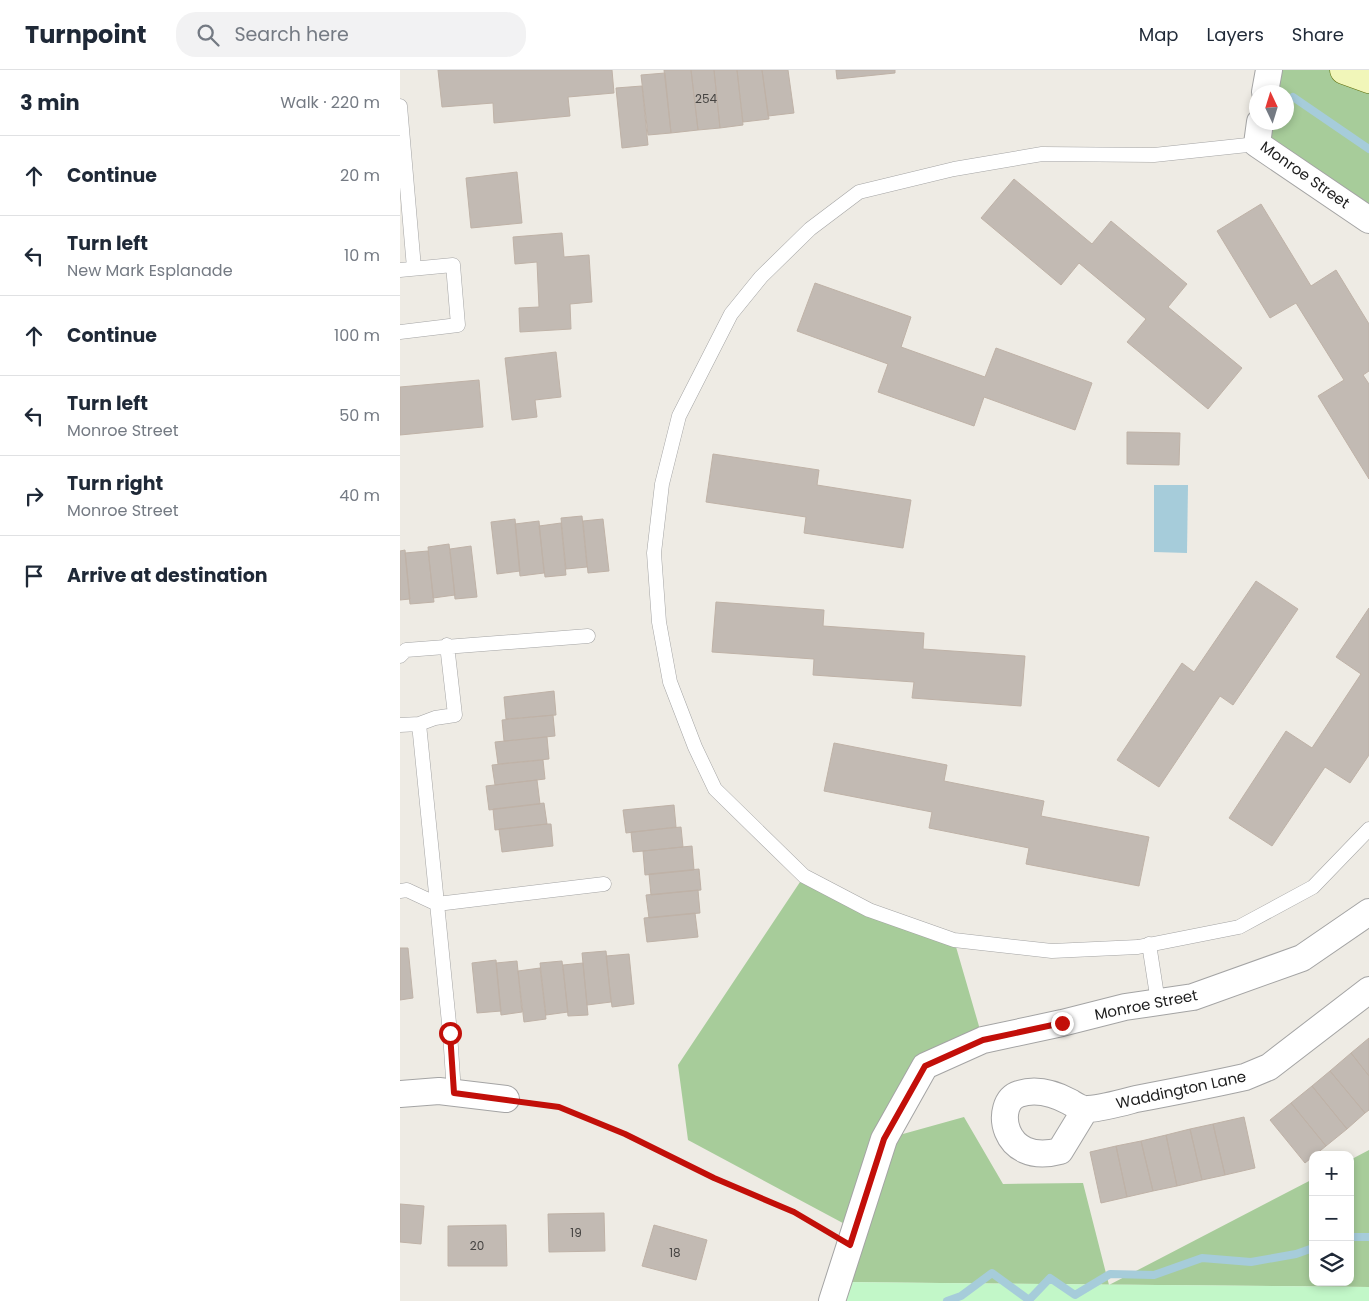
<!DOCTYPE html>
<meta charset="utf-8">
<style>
body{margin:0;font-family:Poppins,sans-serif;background:#f2f2f3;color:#1f2937}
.controls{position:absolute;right:15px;bottom:15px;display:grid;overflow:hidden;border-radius:10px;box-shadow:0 2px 8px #0003}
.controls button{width:45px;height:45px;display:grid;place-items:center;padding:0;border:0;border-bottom:1px solid #e0e1e3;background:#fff;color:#1f2937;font:25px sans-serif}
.compass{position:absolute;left:849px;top:15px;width:45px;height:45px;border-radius:50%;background:#fff;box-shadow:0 2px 8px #0003;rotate:356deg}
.stop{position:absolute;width:15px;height:15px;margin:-11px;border:4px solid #c20f09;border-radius:50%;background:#fff}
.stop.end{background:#c20f09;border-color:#fff;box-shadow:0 1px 5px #0008}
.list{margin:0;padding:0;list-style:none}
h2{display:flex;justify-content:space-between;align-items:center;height:65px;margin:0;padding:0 20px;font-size:21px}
h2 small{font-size:16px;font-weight:400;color:#747a83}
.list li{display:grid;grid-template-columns:32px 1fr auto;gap:15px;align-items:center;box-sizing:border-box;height:80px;padding:0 20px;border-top:1px solid #e0e1e3}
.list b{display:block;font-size:19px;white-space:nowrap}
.list p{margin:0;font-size:16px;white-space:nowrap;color:#747a83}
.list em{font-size:16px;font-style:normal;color:#747a83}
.icon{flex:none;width:28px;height:28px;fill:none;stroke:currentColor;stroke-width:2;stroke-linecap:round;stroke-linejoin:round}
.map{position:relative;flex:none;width:969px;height:1231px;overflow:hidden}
header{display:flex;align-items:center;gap:30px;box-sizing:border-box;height:70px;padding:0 25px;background:#fff;border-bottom:1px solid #e0e1e3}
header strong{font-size:24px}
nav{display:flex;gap:28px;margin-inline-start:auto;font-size:18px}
.search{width:350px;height:45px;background:#f2f2f3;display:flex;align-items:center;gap:12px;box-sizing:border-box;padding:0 18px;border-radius:20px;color:#747a83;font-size:19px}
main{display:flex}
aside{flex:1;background:#fff}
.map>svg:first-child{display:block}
.forest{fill:#a7cc9a}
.park{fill:#c2f7c8}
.water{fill:#a6ccda}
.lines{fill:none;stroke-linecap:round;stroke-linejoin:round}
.stream{stroke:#a6ccda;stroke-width:8}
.building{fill:#c2bab3;stroke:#bfb2a7}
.lane-casing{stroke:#a4a4a4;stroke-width:15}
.street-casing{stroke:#a4a4a4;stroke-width:28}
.secondary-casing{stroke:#616f0a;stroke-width:29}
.path{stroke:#f3816f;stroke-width:3;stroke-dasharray:2.5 2.5;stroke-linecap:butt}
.lane{stroke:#fff;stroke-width:14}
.street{stroke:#fff;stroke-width:26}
.secondary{stroke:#f1f6b9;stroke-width:28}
.route{stroke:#c20f09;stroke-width:6}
.labels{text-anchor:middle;stroke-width:4;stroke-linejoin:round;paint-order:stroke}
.number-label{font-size:12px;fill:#464442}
.street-label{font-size:15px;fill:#1d1d1d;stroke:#fff}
</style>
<header>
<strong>Turnpoint</strong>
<div class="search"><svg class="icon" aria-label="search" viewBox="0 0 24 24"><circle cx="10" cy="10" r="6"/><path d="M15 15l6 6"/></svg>Search here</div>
<nav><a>Map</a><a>Layers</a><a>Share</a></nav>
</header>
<main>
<aside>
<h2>3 min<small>Walk · 220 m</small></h2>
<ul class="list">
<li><svg class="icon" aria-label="ahead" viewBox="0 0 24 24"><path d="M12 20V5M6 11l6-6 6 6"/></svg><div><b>Continue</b></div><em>20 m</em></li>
<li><svg class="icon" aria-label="left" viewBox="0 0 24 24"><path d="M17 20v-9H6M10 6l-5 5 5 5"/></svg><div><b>Turn left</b><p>New Mark Esplanade</p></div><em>10 m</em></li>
<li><svg class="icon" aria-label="ahead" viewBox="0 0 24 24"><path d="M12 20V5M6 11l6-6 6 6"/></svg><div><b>Continue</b></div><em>100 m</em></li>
<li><svg class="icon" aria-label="left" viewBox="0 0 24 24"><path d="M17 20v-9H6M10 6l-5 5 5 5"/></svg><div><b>Turn left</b><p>Monroe Street</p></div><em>50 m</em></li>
<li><svg class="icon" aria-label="right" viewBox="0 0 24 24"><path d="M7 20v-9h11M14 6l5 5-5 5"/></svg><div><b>Turn right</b><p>Monroe Street</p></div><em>40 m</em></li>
<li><svg class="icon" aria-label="arrive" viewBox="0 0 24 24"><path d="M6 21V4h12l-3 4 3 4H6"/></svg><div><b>Arrive at destination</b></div></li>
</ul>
</aside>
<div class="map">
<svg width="969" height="1231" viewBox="0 0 969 1231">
<rect width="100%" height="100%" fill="#eeebe4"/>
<!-- forest -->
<path class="forest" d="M869,0h75l25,9v141l-112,-76 3,-21 26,-1v-30h-21z
M404,806l150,64 29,100 -58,26 -40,73 79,-22 39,67 80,-1 26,102 204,-106v103h37v-122l19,-10v137l-532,-5 17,-53 -166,-89 -10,-75z"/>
<!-- park -->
<path class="park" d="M437,1212l532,5v14h-537z"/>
<!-- water -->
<path class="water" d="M754,415h34l-1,68 -33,-1z"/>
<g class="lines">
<!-- stream -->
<path class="stream" d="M893,27l76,52
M950,1167h19
M547,1231l14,-5 31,-23 37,27 21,-22 25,17 35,-21 44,1 48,-17 49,4 45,-8 17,-6"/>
</g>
<!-- building -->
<path class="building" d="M38,0h174l2,23 -46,4 2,19 -76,7 -1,-20 -51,4z
M264,0h27l7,60 -27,3z
M291,0h23l6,58 -22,2z
M314,0h23l6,55 -23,3z
M337,0h25l7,49 -26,3z
M362,0h26l6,43 -26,3z
M436,0h59v3l-58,6z
M265,3l6,60 -23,2 -7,-60z
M242,16l6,59 -26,3 -6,-60z
M117,102l5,51 -51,5 -5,-50z
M614,109l78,65 19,-23 76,63 -19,23 74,61 -34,41 -81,-67 19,-23 -67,-56 -18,22 -80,-67z
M861,134l50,82 25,-16 33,54v47l-6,4 6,9v95l-51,-83 26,-16 -48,-77 -26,15 -53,-87z
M162,163l2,24 25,-2 3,47 -22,2 1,25 -51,3 -1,-24 20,-1 -2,-45 -22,2 -2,-27z
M415,213l96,34 -10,30 84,30 11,-29 96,35 -17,47 -91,-33 -10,29 -96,-34 10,-28 -91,-33z
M156,282l5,45 -26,3 2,17 -25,3 -7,-62z
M79,310l4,47 -83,8v-48z
M727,362l53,1 -1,32 -52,-1z
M313,384l106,16 -2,15 94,15 -8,48 -99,-15 2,-16 -100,-15z
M182,446l5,51 -21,2 -5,-51z
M115,449l5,52 -23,3 -6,-52z
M203,449l6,52 -21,2 -5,-52z
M139,451l5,52 -24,3 -5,-52z
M161,453l5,52 -21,2 -6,-51z
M49,474l6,51 -22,3 -5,-51z
M71,476l6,51 -22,2 -5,-50z
M5,480l5,49 -10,1v-49z
M28,481l6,51 -24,2 -5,-51z
M856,511l42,28 -65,96 -13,-9 -61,91 -42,-27 65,-97 12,9z
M316,532l108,8 -1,16 101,7 -1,16 102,7 -4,50 -109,-8 2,-16 -101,-7 1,-16 -102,-7z
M969,538v147l-19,28 -25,-16 -53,79 -43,-28 57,-87 26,17 49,-74 -25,-17z
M154,621l2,24 -50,4 -2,-22z
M153,645l2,21 -51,5 -2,-21z
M147,667l2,22 -51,5 -3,-22z
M434,673l113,22 -3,16 100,20 -3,15 108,21 -10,49 -113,-22 3,-16 -100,-20 3,-16 -108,-21z
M143,690l2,19 -50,6 -3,-20z
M137,710l3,24 -51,6 -3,-24z
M144,733l3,21 -52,6 -2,-21z
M274,735l2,22 -50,6 -3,-23z
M147,754h4l2,22 -51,6 -3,-23z
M281,757l2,20 -50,5 -2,-20z
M292,776l2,24 -49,5 -2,-24z
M299,799l2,21 -50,5 -2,-21z
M298,820l2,23 -51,5 -3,-23z
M295,843l3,24 -51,5 -3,-24z
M0,878h8l5,50 -13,2z
M206,881l5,51 -24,3 -5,-52z
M229,884l5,50 -22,3 -6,-51z
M96,890l5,51 -24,2 -5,-50z
M117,891l5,51 -21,3 -5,-52z
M162,891l6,51 -22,3 -6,-52z
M183,893l5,52 -20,1 -5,-51z
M140,898l6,51 -22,3 -6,-51z
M969,968v38l-18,-23z
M951,983l18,23v34l-4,3 -35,-42z
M930,1001l35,42 -18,16 -35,-43z
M912,1016l35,43 -21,17 -35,-43z
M891,1033l35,43 -21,17 -35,-43z
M844,1047l11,51 -30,7 -12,-51z
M813,1054l12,51 -23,5 -12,-51z
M790,1059l12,51 -25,6 -11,-51z
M766,1065l11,51 -24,5 -12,-50z
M741,1071l12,50 -26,6 -11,-51z
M716,1076l11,51 -26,6 -11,-51z
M0,1134l24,2 -3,38 -21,-2z
M204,1143l1,38 -56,1 -1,-38z
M106,1155l1,41h-59v-40z
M254,1155l53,15 -11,40 -54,-14z"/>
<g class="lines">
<!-- lane casing -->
<g class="lane-casing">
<path id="lane" d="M0,36l14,162
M857,74l-103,11 -112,-1 -88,15 -95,23 -49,37 -49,48 -30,37 -52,102 -17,68 -8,69 5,69 11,60 25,65 20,42 89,87 65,34 85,30 98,11 86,-4 101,-20 74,-40 56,-58
M0,200l53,-5 5,60 -58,7
M0,586l6,-6 182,-14
M19,654l16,-6 20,-3 -8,-70
M0,655l19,-1 31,309 4,60
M0,821l7,-1 30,14 167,-20
M749,874l9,58"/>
</g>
<!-- street casing -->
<g class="street-casing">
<path id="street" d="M865,22l4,-22
M860,52l-3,22 112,76
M0,1024l39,-3 67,8
M685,1040l-25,41c-59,16 -67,-49 -41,-57 18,-6 36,0 51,8 5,3 12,8 18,7 16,-1 33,-6 48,-10 37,-7 73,-14 109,-22l24,-10 100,-77
M432,1231l52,-162 41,-73 58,-26 79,-17 63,-16 68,-10 109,-39 67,-46"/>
</g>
<!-- secondary casing -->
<g class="secondary-casing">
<path id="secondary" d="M944,0l25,9"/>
</g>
<!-- path -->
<path class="path" d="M129,1032l30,5 66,27 89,44 80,34 33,20"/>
<!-- lane -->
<use href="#lane" class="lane"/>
<!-- street -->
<use href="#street" class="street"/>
<!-- secondary -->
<use href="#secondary" class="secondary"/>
</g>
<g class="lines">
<!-- route -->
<path class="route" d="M50,963l4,60 105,14 66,27 89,44 80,34 56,33 34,-106 41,-73 58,-26 79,-17"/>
</g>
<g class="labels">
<!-- number labels -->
<g class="number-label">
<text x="306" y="33">254</text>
<text x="176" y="1167">19</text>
<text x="77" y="1180">20</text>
<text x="275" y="1187">18</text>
</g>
<!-- street labels -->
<g class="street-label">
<text transform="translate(905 105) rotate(35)" y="5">Monroe Street</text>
<text transform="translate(746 935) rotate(-11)" y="5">Monroe Street</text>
<text transform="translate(781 1020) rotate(-12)" y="5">Waddington Lane</text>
</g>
</g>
</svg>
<div class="controls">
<button>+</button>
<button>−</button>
<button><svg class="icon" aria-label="layers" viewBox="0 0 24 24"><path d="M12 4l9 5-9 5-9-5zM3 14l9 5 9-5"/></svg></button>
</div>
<svg class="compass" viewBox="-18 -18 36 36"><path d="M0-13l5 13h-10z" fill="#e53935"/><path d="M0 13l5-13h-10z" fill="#747a83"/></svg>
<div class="stop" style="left:50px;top:963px"></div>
<div class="stop end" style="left:662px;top:953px"></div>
</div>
</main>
